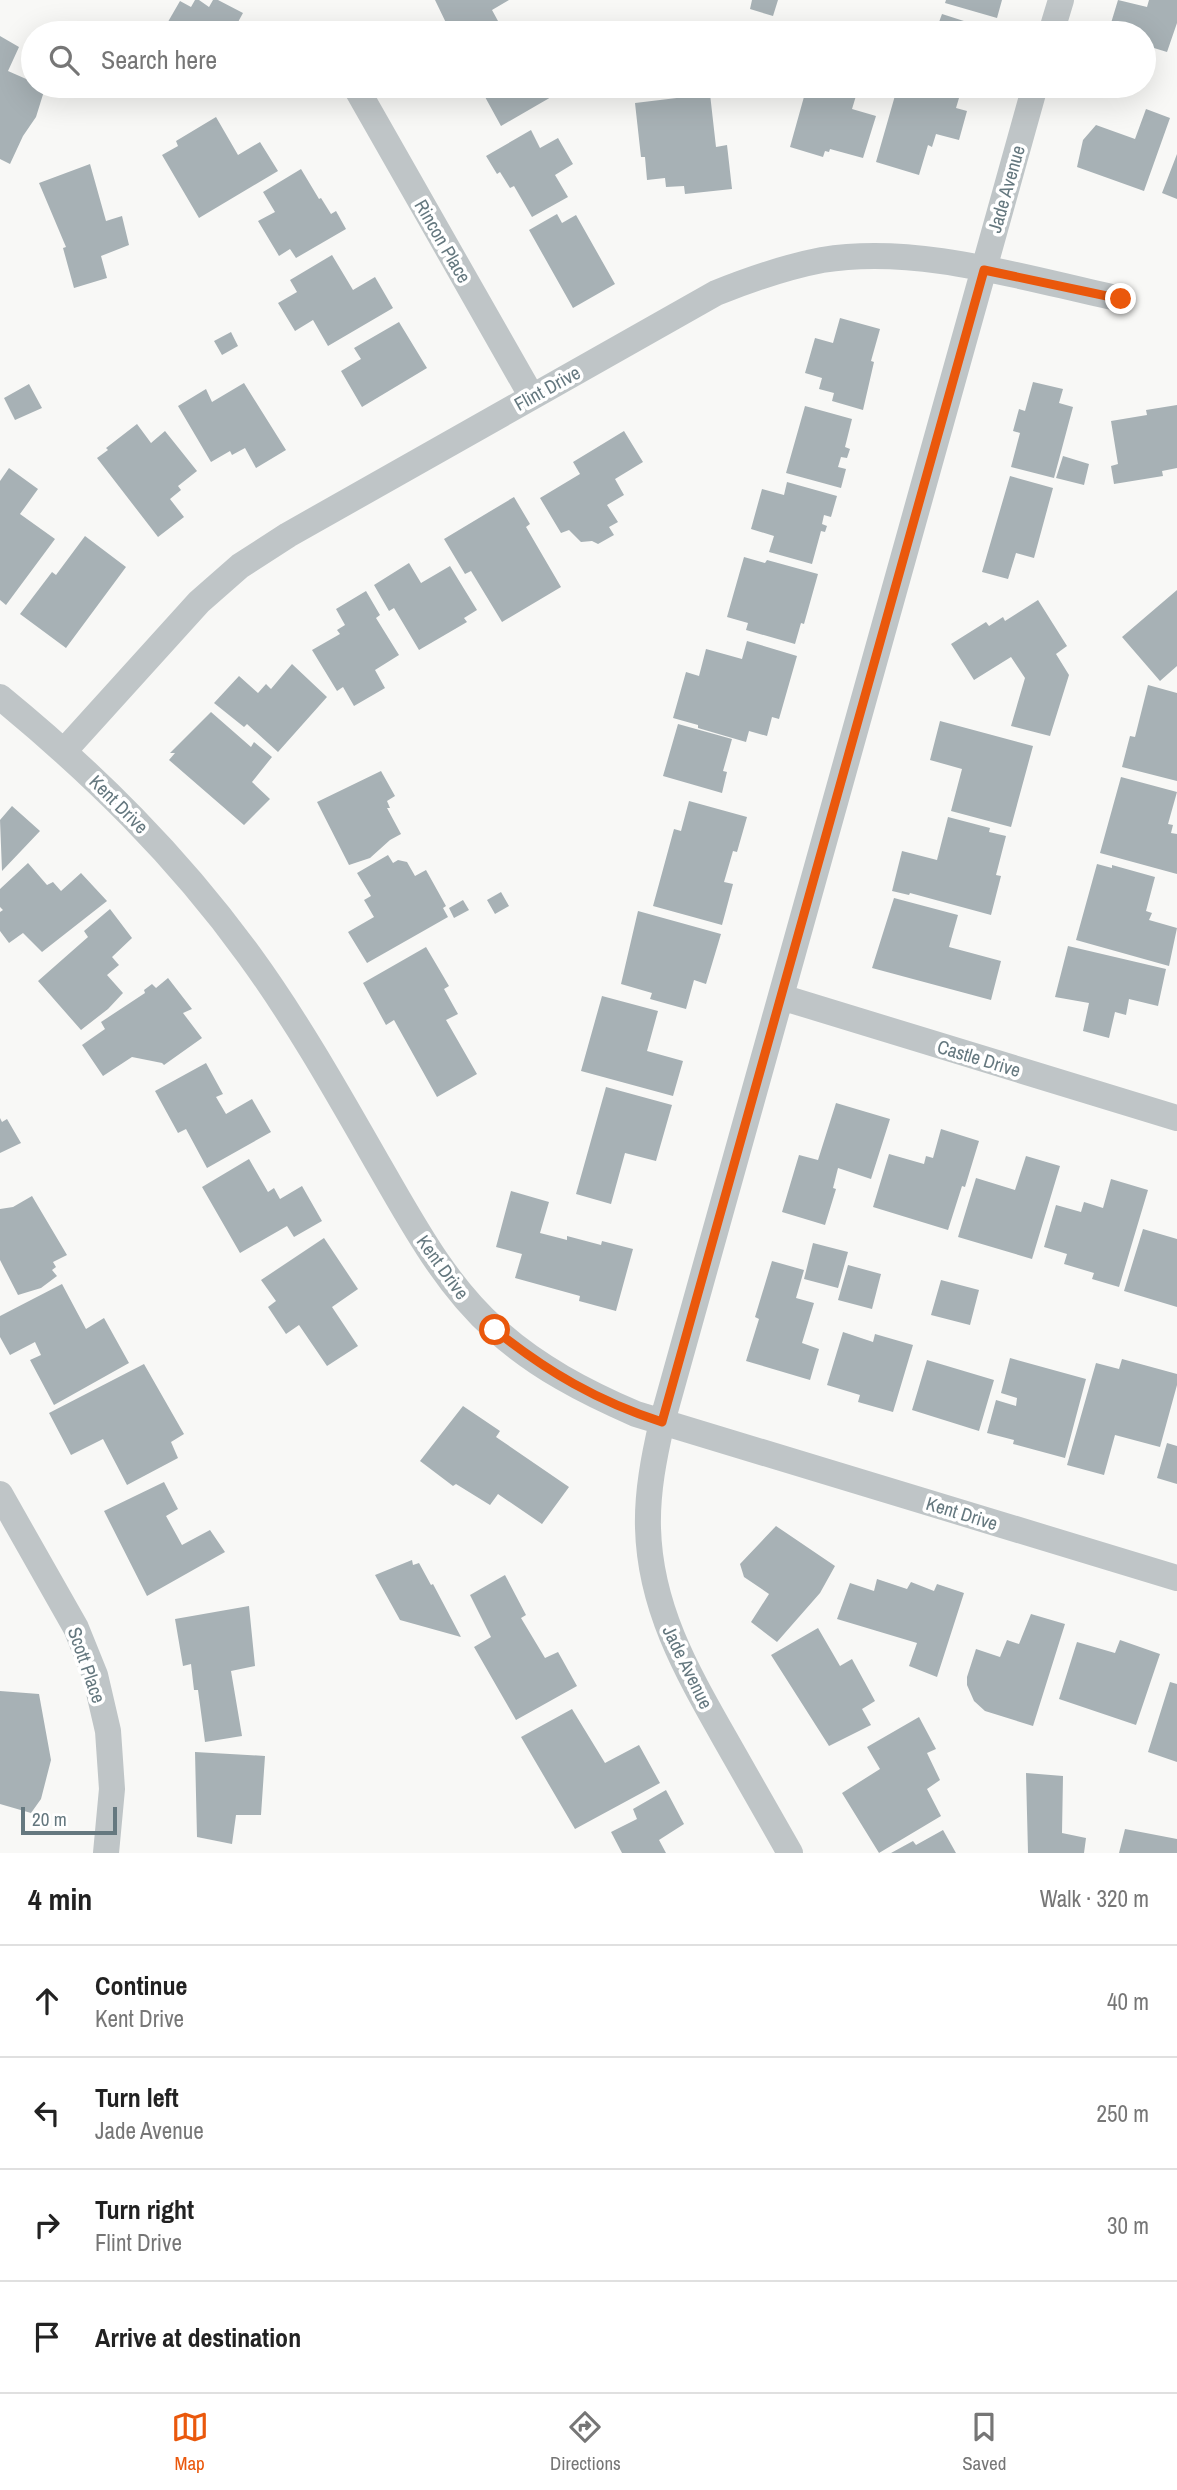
<!DOCTYPE html>
<meta charset="utf-8">
<style>
body{margin:0;font-family:"Archivo Narrow",sans-serif;background:#f2f2f2;color:#222}
.scale{position:absolute;left:21px;bottom:18px;width:96px;box-sizing:border-box;padding-left:7px;border:4px solid #65787f;border-top:0;font-size:19px;line-height:24px;white-space:nowrap;color:#65787f;-webkit-text-stroke:5px #fff;paint-order:stroke}
.stop{position:absolute;width:21px;height:21px;margin:-16px;border:5px solid #ea580c;border-radius:50%;background:#fff}
.stop.end{background:#ea580c;border-color:#fff;box-shadow:0 2px 7px #0008}
.list{margin:0;padding:0;list-style:none}
h2{display:flex;justify-content:space-between;align-items:center;height:91px;margin:0;padding:0 28px;font-size:30px}
h2 small{font-size:23px;font-weight:400;color:#767676}
.list li{display:grid;grid-template-columns:46px 1fr auto;gap:21px;align-items:center;box-sizing:border-box;height:112px;padding:0 28px;border-top:2px solid #e0e0e0}
.list b{display:block;font-size:26px;white-space:nowrap}
.list p{margin:0;font-size:23px;white-space:nowrap;color:#767676}
.list em{font-size:23px;font-style:normal;color:#767676}
.icon{flex:none;width:38px;height:38px;fill:none;stroke:currentColor;stroke-width:2;stroke-linecap:round;stroke-linejoin:round}
.map{position:relative;flex:none;width:1177px;height:1853px;overflow:hidden}
.search{position:absolute;background:#fff;box-shadow:0 7px 28px #0002;left:21px;right:21px;top:21px;height:77px;display:flex;align-items:center;gap:18px;box-sizing:border-box;padding:0 24px;border-radius:38px;color:#767676;font-size:26px}
.sheet{height:539px;background:#fff}
nav{display:flex;justify-content:space-around;align-items:center;box-sizing:border-box;height:98px;border-top:2px solid #e0e0e0;background:#fff;font-size:19px;color:#767676}
nav a{display:grid;justify-items:center;gap:4px}
nav .on{color:#ea580c}
.map>svg:first-child{display:block}
.building{fill:#a7b1b5}
.lines{fill:none;stroke-linecap:round;stroke-linejoin:round}
.minor{stroke:#bfc5c7;stroke-width:26}
.route{stroke:#ea580c;stroke-width:9}
.labels{text-anchor:middle;stroke-width:7;stroke-linejoin:round;paint-order:stroke}
.street-label{font-size:19px;fill:#65787f;stroke:#fff}
</style>
<div class="map">
<svg width="1177" height="1853" viewBox="0 0 1177 1853">
<rect width="100%" height="100%" fill="#f8f8f6"/>
<!-- building -->
<path class="building" d="M195,0h4l10,7 4,-7h5l25,13 -11,20h-57l-10,-6 15,-26 11,6z
M435,0h74l-17,10 6,11 -14,8 2,4h-38l-2,-2 3,-2z
M752,0h26l-5,16 -23,-7z
M946,0h56l-5,18 -52,-15z
M1118,0l29,7 2,-7h28v23l-10,29 -23,-7v-12h-36z
M942,14l25,8 -3,11h-29z
M530,27l3,6h-15z
M984,27l16,6h-18z
M0,36l19,11 -11,24 25,11v4l12,2 -9,29 -13,19 -13,28 -10,-5z
M479,86h84l2,3 -64,37z
M807,86h52l-7,23 24,7 -13,42 -33,-9 -1,3 -4,-1 -2,6 -33,-10z
M910,86h45l-3,10 7,2 -3,10 11,3 -8,29 -23,-6 -4,13 -4,-2 -9,30 -43,-13 20,-70 11,3z
M710,94l6,53 11,-2 5,44 -47,5 -1,-8 -18,1 -1,-9 -18,2 -2,-23h-4l-6,-54z
M1146,109l24,9 -26,73 -67,-24 6,-27 13,-15 39,14z
M216,117l22,38 22,-13 18,29 -79,47 -37,-63 16,-9 -2,-5z
M531,130l9,18 18,-10 15,26 -18,11 13,22 -36,20 -18,-31 -4,2 -10,-16 -3,2 -11,-18z
M1177,154v45l-15,-6z
M90,164l16,57 16,-5 7,29 -28,11 6,22 -33,10 -11,-40 3,-1 -27,-64z
M301,169l18,30 2,-1 10,16 5,-3 10,18 -50,29 -6,-9 -11,7 -21,-35 17,-9 -12,-20z
M557,214l5,9 14,-8 39,69 -42,24 -44,-78z
M332,255l21,35 22,-13 18,31 -65,38 -15,-26 -18,11 -17,-28 19,-11 -7,-12z
M840,318l40,11 -9,32 3,1 -11,48 -31,-9 2,-8 -15,-4 3,-11 -17,-5 10,-35 18,5z
M399,322l28,46 -65,39 -21,-36 20,-12 -7,-11z
M231,332l7,14 -16,9 -8,-14z
M1033,382l30,7 -4,14 14,4 -19,71 -43,-11 9,-34 -7,-2 6,-22 6,2z
M244,383l42,67 -30,18 -11,-20 -13,7 -2,-4 -19,11 -33,-56 28,-17 6,13z
M29,384l13,24 -27,12 -11,-22z
M1177,405v63l-15,3 1,5 -49,8 -3,-18 7,-2 -7,-43 36,-6 -1,-5z
M805,406l47,13 -7,28 5,2 -3,9 -6,-1 -3,10 8,2 -5,19 -55,-15z
M137,424l14,19 14,-12 32,40 -19,15 3,4 -11,9 14,18 -26,20 -61,-79 11,-8 -2,-2z
M624,431l19,31 -28,17 9,16 -17,10 11,17 -9,5 5,8 -16,9 -6,-3 -11,1 -12,-12 -8,3 -21,-35 40,-24 -7,-12z
M1063,456l26,8 -5,21 -28,-7z
M9,468l29,21 -18,25 35,25 -49,66 -6,-5v-119z
M1010,476l43,12 -19,70 -18,-5 -8,26 -26,-7z
M787,482l50,14 -6,21 -7,-2 -2,9 5,2 -2,6 -4,-1 -9,33 -43,-12 5,-16 -23,-7 11,-40 22,6z
M514,497l16,27 -4,3 35,60 -59,35 -31,-51 -6,3 -21,-35z
M85,536l41,31 -60,81 -46,-34 32,-42 4,3z
M744,557l21,6 2,-3 51,14 -14,50 -3,-1 -6,21 -49,-14 2,-7 -21,-6z
M409,563l12,20 29,-17 27,44 -13,8 3,4 -48,28 -25,-42 -5,3 -15,-26z
M1177,590v76l-17,15 -38,-44z
M366,591l14,24 -4,3 23,37 -24,15 10,18 -31,18 -11,-19 -6,4 -25,-41 28,-16 -3,-4 8,-5 -9,-16z
M1038,600l29,46 -11,8 13,21 -19,61 -39,-10 14,-48 -14,-21 -37,23 -23,-36 35,-22 3,4 14,-9 2,4z
M747,641l50,15 -18,63 -7,-2 -5,19 -18,-5 -3,11 -48,-14v-3l-25,-7 13,-46 13,4 7,-27 36,10z
M292,664l35,33 -49,55 -31,-28 -3,3 -30,-24 25,-27 19,17 8,-9 5,5z
M1148,685l29,8v88l-55,-14 8,-31 5,1z
M211,712l40,35 3,-5 18,15 -20,25 18,17 -26,26 -75,-65 6,-7h-5z
M940,721l93,25 -22,81 -60,-16 11,-42 -32,-9z
M678,724l54,15 -9,32 4,1 -5,21 -59,-17z
M381,771l14,25 -8,5 3,7h-3l14,26 -11,6 -20,18 -21,7 -32,-63z
M1121,777l56,15 -9,32 5,1 -2,8 6,1v40l-77,-21z
M689,801l58,16 -10,35 -4,-1 -9,31 9,2 -11,41 -69,-19 21,-77 7,2z
M12,806l28,25 -38,40 -2,-51z
M948,817l42,11 -1,4 17,4 -10,39 5,1 -10,39 -81,-22 -1,2 -17,-4 10,-40 35,9z
M388,855l5,8 5,-3 9,2 8,14 11,-6 20,36 -3,2 5,9 -81,46 -19,-31 26,-15 -10,-17 7,-4 -14,-23z
M28,863l19,22 6,-3 8,9 20,-18 26,28 -65,51 -19,-19 -14,10 -9,-12v-19l3,-2 -3,-3v-18z
M1097,864l15,4v-3l43,12 -9,34 6,2 -3,7 28,8 -8,38 -93,-26z
M501,892l8,14 -14,8 -8,-14z
M894,898l64,17 -9,32 52,14 -10,39 -119,-32z
M463,900l6,10 -15,8 -5,-10z
M110,909l22,29 -20,19 7,8 -12,10 16,18 -15,16 -27,21 -43,-49 50,-44 -4,-6z
M638,911l83,23 -15,50 -12,-4 -8,29 -36,-10 2,-6 -31,-9z
M1068,946l98,23 -8,37 -29,-7 -3,16 -11,-3 -6,26 -26,-7 6,-28 -34,-6z
M426,947l23,39 -5,3 14,25 -12,6 31,54 -40,23 -43,-77 -8,5 -23,-42z
M168,978l24,31 -9,4 19,25 -38,27 -2,-2 -30,-6 -29,19 -21,-31 23,-16 -4,-7 44,-29 -1,-3 8,-6 4,4z
M602,996l56,15 -11,40 36,10 -10,35 -92,-25z
M206,1063l17,31 -7,3 10,17 26,-15 19,33 -64,36 -21,-39 -8,4 -23,-42z
M606,1087l66,18 -16,56 -31,-8 -14,51 -35,-10z
M836,1103l54,16 -19,60 -33,-11 -5,20 3,1 -11,36 -43,-13 17,-57 19,5z
M0,1118l2,4 5,-3 14,24 -21,10z
M941,1129l38,12 -14,46 -3,-1 -14,44 -75,-23 16,-53 35,10 2,-8 7,2z
M1026,1156l34,10 -28,93 -74,-22 18,-59 39,12z
M249,1159l19,33 6,-4 6,11 22,-13 20,35 -28,16 -7,-11 -47,27 -38,-66z
M1111,1179l37,11 -29,97 -27,-8 2,-6 -30,-9 3,-10 -23,-7 12,-42 25,7 3,-10 19,6z
M511,1191l38,11 -9,31 27,7v-4l34,9 1,-4 31,8 -17,62 -37,-10 1,-5 -65,-18 7,-24 -26,-7z
M32,1196l35,59 -14,7 3,5 -4,3 5,6 -16,12 -23,7 -18,-35v-51l13,-2z
M1143,1229l34,10v68l-53,-16z
M324,1238l34,51 -26,18 26,39 -31,20 -28,-41 -13,9 -18,-27 8,-6 -15,-21z
M813,1243l35,9 -10,36 -34,-9z
M772,1261l32,9 -8,28 18,5 -12,40 17,6 -9,31 -64,-19 13,-42 -4,-2z
M848,1265l33,9 -9,35 -34,-9z
M941,1280l38,10 -9,35 -39,-10z
M62,1284l24,45 18,-11 25,45 -75,42 -24,-45 11,-5 -6,-13 -25,13 -10,-18v-21z
M843,1332l30,10 2,-8 38,11 -20,67 -35,-10 2,-7 -33,-10z
M1010,1358l76,21 -21,79 -52,-14 1,-4 -27,-7 9,-33 20,6 1,-8 -16,-5z
M1122,1359l55,15v11l-17,62 -45,-12 -11,40 -37,-10 29,-102 23,6z
M927,1360l67,20 -15,51 -67,-21z
M144,1364l40,70 -13,8 7,16 -51,27 -24,-46 -32,16 -22,-42z
M463,1406l37,25 -4,6 73,50 -27,37 -44,-30 -8,11 -34,-21 -3,2 -33,-25z
M1167,1443l10,3v38l-20,-6z
M164,1482l14,27 -12,7 16,29 28,-15 15,22 -78,44 -43,-85z
M776,1526l59,40 -15,27 -43,49 -26,-20 18,-28 -25,-17 -4,-13z
M412,1560l1,5 6,-2 12,22 2,-1 28,53 -61,-17 -25,-45z
M505,1575l21,40 -5,3 24,40 13,-6 19,34 -61,34 -42,-73 17,-10 -21,-42z
M877,1579l30,10 4,-7 23,9 3,-7 27,9 -27,84 -28,-11 8,-23 -80,-24 13,-36 24,8z
M249,1606l6,60 -24,5 11,65 -37,6 -7,-52h-4l-3,-26 -8,2 -8,-47z
M1031,1614l34,10 -32,102 -48,-15 -11,-10 -7,-16v-8l9,-28 24,8 7,-17 12,4z
M818,1628l22,38 12,-7 23,42 -13,8 9,16 -42,21 -58,-91z
M1120,1640l40,14 -24,71 -77,-26 18,-57 38,11z
M1170,1682l7,2v78l-29,-10z
M0,1691l39,3 12,66 -10,39 -10,14 -31,-9z
M572,1709l33,54 34,-18 21,38 -85,46 -54,-92z
M919,1717l17,32 -9,4 13,27 -13,9 14,27 -62,37 -37,-60 38,-24 -13,-22z
M195,1752l70,4 -4,59h-25l-4,29 -35,-7z
M1026,1773l37,3 -1,57 24,5 -2,15h-56z
M666,1790l18,34 -25,16 7,13h-44l-11,-21 26,-13 -4,-10z
M1125,1829l52,10v14h-58z
M943,1830l13,23h-65l22,-12 3,4z"/>
<g class="lines">
<!-- minor -->
<path class="minor" d="M1051,33l10,-33
M355,86l177,311
M0,697c94,77 177,159 249,258 48,66 88,137 128,207 35,60 67,122 119,168 41,37 89,62 140,84l541,164
M65,750l134,-148 41,-36 48,-31 428,-242c35,-14 69,-26 106,-33 97,-16 204,19 299,39
M781,997l396,121
M0,1494l76,134 19,47 13,56 4,58 -6,64
M790,1853c-22,-39 -44,-78 -66,-116 -38,-67 -74,-130 -76,-209 -1,-36 6,-71 14,-106l373,-1336"/>
</g>
<g class="lines">
<!-- route -->
<path class="route" d="M495,1330c53,42 102,71 167,92l322,-1152 137,29"/>
</g>
<g class="labels">
<!-- street labels -->
<g class="street-label">
<text transform="translate(1006 189) rotate(-74)" y="7">Jade Avenue</text>
<text transform="translate(443 241) rotate(60)" y="7">Rincon Place</text>
<text transform="translate(547 388) rotate(-29)" y="7">Flint Drive</text>
<text transform="translate(119 804) rotate(45)" y="7">Kent Drive</text>
<text transform="translate(979 1058) rotate(17)" y="7">Castle Drive</text>
<text transform="translate(443 1267) rotate(54)" y="7">Kent Drive</text>
<text transform="translate(962 1513) rotate(17)" y="7">Kent Drive</text>
<text transform="translate(87 1665) rotate(71)" y="7">Scott Place</text>
<text transform="translate(688 1667) rotate(64)" y="7">Jade Avenue</text>
</g>
</g>
</svg>
<div class="scale">20 m</div>
<div class="stop" style="left:495px;top:1330px"></div>
<div class="stop end" style="left:1121px;top:299px"></div>
<div class="search"><svg class="icon" aria-label="search" viewBox="0 0 24 24"><circle cx="10" cy="10" r="6"/><path d="M15 15l6 6"/></svg>Search here</div>
</div>
<section class="sheet">
<h2>4 min<small>Walk · 320 m</small></h2>
<ul class="list">
<li><svg class="icon" aria-label="ahead" viewBox="0 0 24 24"><path d="M12 20V5M6 11l6-6 6 6"/></svg><div><b>Continue</b><p>Kent Drive</p></div><em>40 m</em></li>
<li><svg class="icon" aria-label="left" viewBox="0 0 24 24"><path d="M17 20v-9H6M10 6l-5 5 5 5"/></svg><div><b>Turn left</b><p>Jade Avenue</p></div><em>250 m</em></li>
<li><svg class="icon" aria-label="right" viewBox="0 0 24 24"><path d="M7 20v-9h11M14 6l5 5-5 5"/></svg><div><b>Turn right</b><p>Flint Drive</p></div><em>30 m</em></li>
<li><svg class="icon" aria-label="arrive" viewBox="0 0 24 24"><path d="M6 21V4h12l-3 4 3 4H6"/></svg><div><b>Arrive at destination</b></div></li>
</ul>
</section>
<nav>
<a class="on"><svg class="icon" aria-label="map" viewBox="0 0 24 24"><path d="M3 6l6-2 6 2 6-2v14l-6 2-6-2-6 2zM9 4v14M15 6v14"/></svg>Map</a>
<a><svg class="icon" aria-label="directions" viewBox="0 0 24 24"><path d="M12 3l9 9-9 9-9-9zM9 14v-3h6M13 9l2 2-2 2"/></svg>Directions</a>
<a><svg class="icon" aria-label="saved" viewBox="0 0 24 24"><path d="M7 4h10v16l-5-4-5 4z"/></svg>Saved</a>
</nav>
